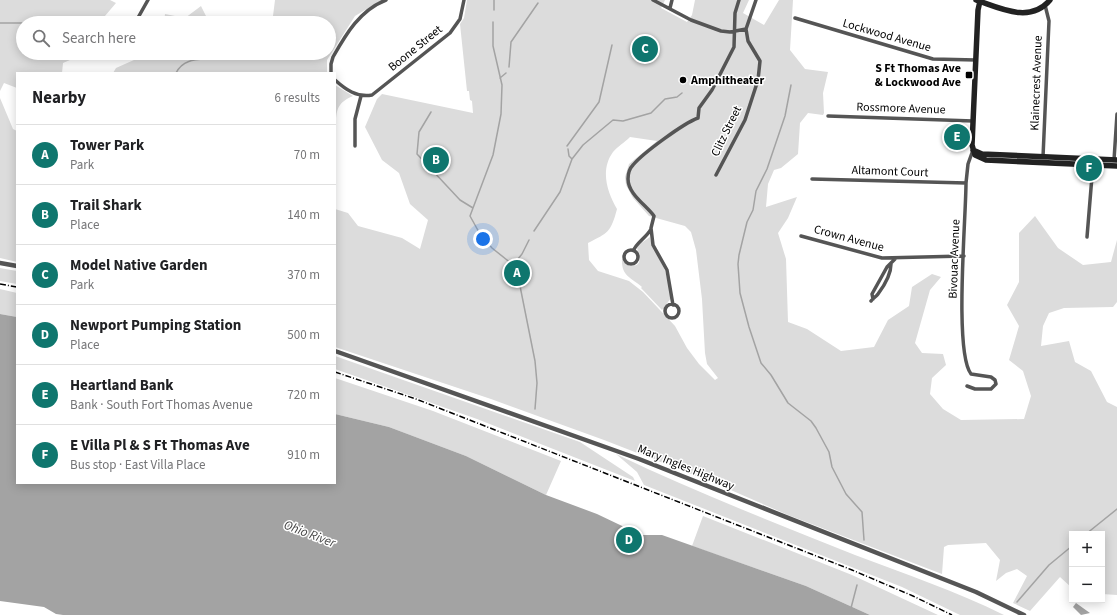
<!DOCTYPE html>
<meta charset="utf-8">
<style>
body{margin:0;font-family:"Source Sans 3",sans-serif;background:#f2f2f2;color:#202124}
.controls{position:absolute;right:12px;bottom:12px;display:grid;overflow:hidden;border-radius:0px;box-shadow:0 2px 10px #0003}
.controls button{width:36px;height:36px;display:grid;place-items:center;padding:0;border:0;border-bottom:1px solid #e0e0e0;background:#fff;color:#202124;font:20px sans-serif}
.you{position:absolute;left:483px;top:239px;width:14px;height:14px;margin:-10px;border:3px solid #fff;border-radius:50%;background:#1a73e8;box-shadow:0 0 0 6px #1a73e833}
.badge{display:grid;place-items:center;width:26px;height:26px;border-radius:50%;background:#0f766e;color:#fff;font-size:13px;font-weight:700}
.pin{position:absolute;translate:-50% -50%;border:2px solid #fff;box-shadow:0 1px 4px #0006}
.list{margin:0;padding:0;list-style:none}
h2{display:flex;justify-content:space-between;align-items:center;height:52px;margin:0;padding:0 16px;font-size:17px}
h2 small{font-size:13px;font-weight:400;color:#757577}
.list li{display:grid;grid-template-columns:26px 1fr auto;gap:12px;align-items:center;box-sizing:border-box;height:60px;padding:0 16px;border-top:1px solid #e0e0e0}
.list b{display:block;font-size:15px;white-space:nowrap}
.list p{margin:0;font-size:13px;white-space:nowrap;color:#757577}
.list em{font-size:13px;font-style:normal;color:#757577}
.icon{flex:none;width:22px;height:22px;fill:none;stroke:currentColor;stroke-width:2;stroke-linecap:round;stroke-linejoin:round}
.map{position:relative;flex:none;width:1117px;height:615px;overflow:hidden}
.search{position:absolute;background:#fff;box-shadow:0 2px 10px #0003;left:16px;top:16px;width:320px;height:44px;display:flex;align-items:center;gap:10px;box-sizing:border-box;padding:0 14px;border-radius:22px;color:#757577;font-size:15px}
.panel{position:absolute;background:#fff;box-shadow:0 2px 10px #0003;left:16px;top:72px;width:320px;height:412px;border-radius:0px}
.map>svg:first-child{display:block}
.green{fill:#dcdcdc;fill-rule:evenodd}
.water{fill:#a3a3a3}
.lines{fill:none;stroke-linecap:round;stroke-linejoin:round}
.stream{stroke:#a3a3a3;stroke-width:1.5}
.minor{stroke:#555;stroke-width:3.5}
.tertiary{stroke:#555;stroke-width:4.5}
.secondary{stroke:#222;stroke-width:5.5}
.rail{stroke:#000;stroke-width:1.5;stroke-dasharray:6 2 1 2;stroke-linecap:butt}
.poi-dot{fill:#000;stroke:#fff;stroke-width:1.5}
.labels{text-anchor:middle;stroke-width:3;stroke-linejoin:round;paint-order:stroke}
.street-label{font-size:12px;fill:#000;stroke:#fff}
.poi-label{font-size:12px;font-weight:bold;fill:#000;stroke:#fff;text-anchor:end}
.water-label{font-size:13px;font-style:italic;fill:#444;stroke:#fff}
</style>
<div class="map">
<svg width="1117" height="615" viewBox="0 0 1117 615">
<rect width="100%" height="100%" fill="#fff"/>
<!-- green -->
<path class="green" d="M0,0h110l6,3 -17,20h-76v30h63l-23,10 -1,10h-45v15l-13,-5 -4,8z
M275,0h107l-27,16 -28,44v13h-214l3,-5 18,-8 7,-7h5l6,6 3,-6h174v-30h-66l10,-7z
M467,0h198l-4,8 26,14 5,-7 3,-15h54l-6,13 21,12 15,-25h14l-3,50 15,19 23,3 -5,21 1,20 -1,2 -15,-2 -8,10 -2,31 -17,14 -7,2 -6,14 -2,23 31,-10 -9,21 -10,15 8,26 2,63 19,7 34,22 33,-4 14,-27 21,-14 3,-19 20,-13 9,3 -11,13 -15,53 7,10 21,1 3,11 -14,13 -2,16 13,15 18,11 63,-1 7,-23 -8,-25 -14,-11 10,-34 -12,-21 12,-23v-49l16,-17 23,32 25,17 28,-3 6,-22v62l-4,5 -49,1 -15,5 -6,13 -2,20 28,-5 6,21 16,9 16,31 10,5v188l-15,-1v-60h-30v54l-12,-11 -30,34 -17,-8 14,-27 -10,-7 -11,4 -10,8 4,-21 -14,-17 -38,2 -4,2 -2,27 -154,-59 -71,-31 -113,-44 -113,-41 -156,-52v-138l13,4 10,13 44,12 18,11 8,-29 -18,-16 -11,-31 -17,-13 -17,-33 12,-28 5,-5 91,19 -1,-12 -2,-1 -1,-9h-2l-7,-67 4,-6zM630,137l27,4 -28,23 -4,13 1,8 7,13 16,18 36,10 6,6 5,18 6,49 3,54 2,11 11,14 -3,2 -16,-16 -12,-16 -12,-22 -32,-34 -14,-11 -31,-10 -9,-11 -1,-17c20,-10 23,-11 29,-34 -10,-17 -17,-39 -4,-57 4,-5 12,-10 17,-15z
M201,6l6,12 9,5h-52l1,-9 20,4z
M335,85l18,11c-19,8 -16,17 -18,36z
M0,98l13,31 4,2v131l-17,-4z
M650,237c1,10 7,15 11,25 6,10 8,25 10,36l-9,12 -21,-22 1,-1c-11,-10 -21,-10 -20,-29l7,8c17,1 8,-12 8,-20z
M0,268l17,3v13l-17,-3z
M0,289l17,4v24l-17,-3z
M335,356l245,86 53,35 2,4 -158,-62 -142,-50z
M335,378l98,33 128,50 -15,34 -80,-39 -77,-29 -54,-13z
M616,454c77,37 159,69 239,101 50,19 101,36 149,60h-44l-58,-28 -258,-102 -7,-13z
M703,516l149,59 86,40h-68l-64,-29 -114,-40z"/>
<!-- water -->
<path class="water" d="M0,314l17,3v166h318v-69l54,13 77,29 80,39 51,19 44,21h21l144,51 64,29h-807l-7,-1 -12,-7 -44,-6z
M1076,603l14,10 -9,2 -8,-8z"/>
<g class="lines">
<!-- stream -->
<path class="stream" d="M494,10v-10
M493,22v24l9,39 -1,29 -8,41 -23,61 10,18 12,14 20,16 7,17 16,80 2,22 -2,26
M0,23h23
M64,23l17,-4
M509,67l2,-25 27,-39
M176,73c8,-16 24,-13 39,-15 7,-1 15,-3 22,-5
M500,78l6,-5
M791,85l-6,31 -18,53 -11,22 -3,19 -6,12 -8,33 -1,9 2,29 9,34 12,36 10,12 17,28 23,18 5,7 13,24 3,15 14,27 16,18 2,28
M431,112l-12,20 -2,22 43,46 13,8
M567,146l32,-44 13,-57
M568,149l1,7 3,3
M534,231l26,-39 12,-33 11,-14 30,-25 10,1 28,-8 14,-14 12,-2 5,-4
M513,265l9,-11 7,-14
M1086,534l31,-25
M1017,602l32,-37 23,-19
M851,608l6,-23"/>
<!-- minor -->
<path class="minor" d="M653,0l38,20 30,11 9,1 16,-3 10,-29
M670,8l2,-8
M795,18l138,41 43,1
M135,23l13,-23
M331,73v-9l2,-7c13,-23 27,-47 53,-57
M335,80c10,9 22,18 37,15l78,-62 10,-14 4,-19
M828,116l145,5
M355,146v-27l6,-23
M1043,157l6,-136 -4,-16
M1114,160l3,-46
M716,175l29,-55 13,-40 2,-19 -12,-20 -2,-12
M812,179l154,4
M801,236l81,22 82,-2
M1087,237l6,-73
M634,250c1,-6 13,-13 17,-21
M624 257a7 7 0 1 1 14 0a7 7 0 1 1-14 0Z
M873,299l-1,-5 15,-27 8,-8
M871,301c2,-3 5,-4 7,-7 6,-8 13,-20 13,-30
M665 311a7 7 0 1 1 14 0a7 7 0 1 1-14 0Z
M673,305l-6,-35 -14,-25 -2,-17 3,-12c-8,-11 -26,-22 -26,-37 0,-5 2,-11 5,-14 10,-12 51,-42 65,-47l1,-10 13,-18 22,-43 1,-34 4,-13
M967,386l8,3h16l5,-5 -1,-4 -4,-3 -20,-3c-17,-22 -5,-156 -5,-191l2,-19 5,-14"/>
<!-- tertiary -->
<path class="tertiary" d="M0,263l17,3
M335,351l304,108 337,133 48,23"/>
<!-- secondary -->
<path class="secondary" d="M976,0c24,8 54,24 74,0
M980,1l-2,9 -6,135 3,10 11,5 131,6
M973,150l9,4 135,6"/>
<!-- rail -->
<path class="rail" d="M0,284l17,3
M335,372l81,27 436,171 61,26 39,19"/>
</g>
<!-- markers -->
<g class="poi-dot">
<rect x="965" y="71" width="8" height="8" rx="2"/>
<circle cx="683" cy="80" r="4"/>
</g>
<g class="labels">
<!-- street labels -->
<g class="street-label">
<text transform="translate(887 35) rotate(16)" y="4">Lockwood Avenue</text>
<text transform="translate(415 48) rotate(-39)" y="4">Boone Street</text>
<text transform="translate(1036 83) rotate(-88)" y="4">Klainecrest Avenue</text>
<text transform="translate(901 108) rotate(2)" y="4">Rossmore Avenue</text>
<text transform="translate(726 131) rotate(-64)" y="4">Clitz Street</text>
<text transform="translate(890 171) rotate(2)" y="4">Altamont Court</text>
<text transform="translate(849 238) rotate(15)" y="4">Crown Avenue</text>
<text transform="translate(954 259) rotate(-88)" y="4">Bivouac Avenue</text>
<text transform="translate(686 467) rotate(22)" y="4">Mary Ingles Highway</text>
</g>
<!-- poi labels -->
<g class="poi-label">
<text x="961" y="72">S Ft Thomas Ave<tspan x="961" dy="14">&amp; Lockwood Ave</tspan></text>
<text x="691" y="84" text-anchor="start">Amphitheater</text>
</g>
<!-- water labels -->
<g class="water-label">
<text transform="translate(310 533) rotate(21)" y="5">Ohio River</text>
</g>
</g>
</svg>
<div class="controls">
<button>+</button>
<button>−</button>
</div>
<div class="you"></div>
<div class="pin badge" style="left:517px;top:273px">A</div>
<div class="pin badge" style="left:436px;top:160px">B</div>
<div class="pin badge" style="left:645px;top:49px">C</div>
<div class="pin badge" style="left:629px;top:540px">D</div>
<div class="pin badge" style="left:957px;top:137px">E</div>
<div class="pin badge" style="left:1089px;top:168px">F</div>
<div class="search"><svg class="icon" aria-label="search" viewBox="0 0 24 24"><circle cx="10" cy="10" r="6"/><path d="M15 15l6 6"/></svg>Search here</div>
<section class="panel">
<h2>Nearby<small>6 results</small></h2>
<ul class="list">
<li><span class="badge">A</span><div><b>Tower Park</b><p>Park</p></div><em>70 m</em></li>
<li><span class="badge">B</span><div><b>Trail Shark</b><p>Place</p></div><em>140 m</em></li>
<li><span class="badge">C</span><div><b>Model Native Garden</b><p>Park</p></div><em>370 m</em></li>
<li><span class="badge">D</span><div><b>Newport Pumping Station</b><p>Place</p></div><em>500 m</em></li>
<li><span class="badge">E</span><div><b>Heartland Bank</b><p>Bank · South Fort Thomas Avenue</p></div><em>720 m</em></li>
<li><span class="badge">F</span><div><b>E Villa Pl &amp; S Ft Thomas Ave</b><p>Bus stop · East Villa Place</p></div><em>910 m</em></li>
</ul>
</section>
</div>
